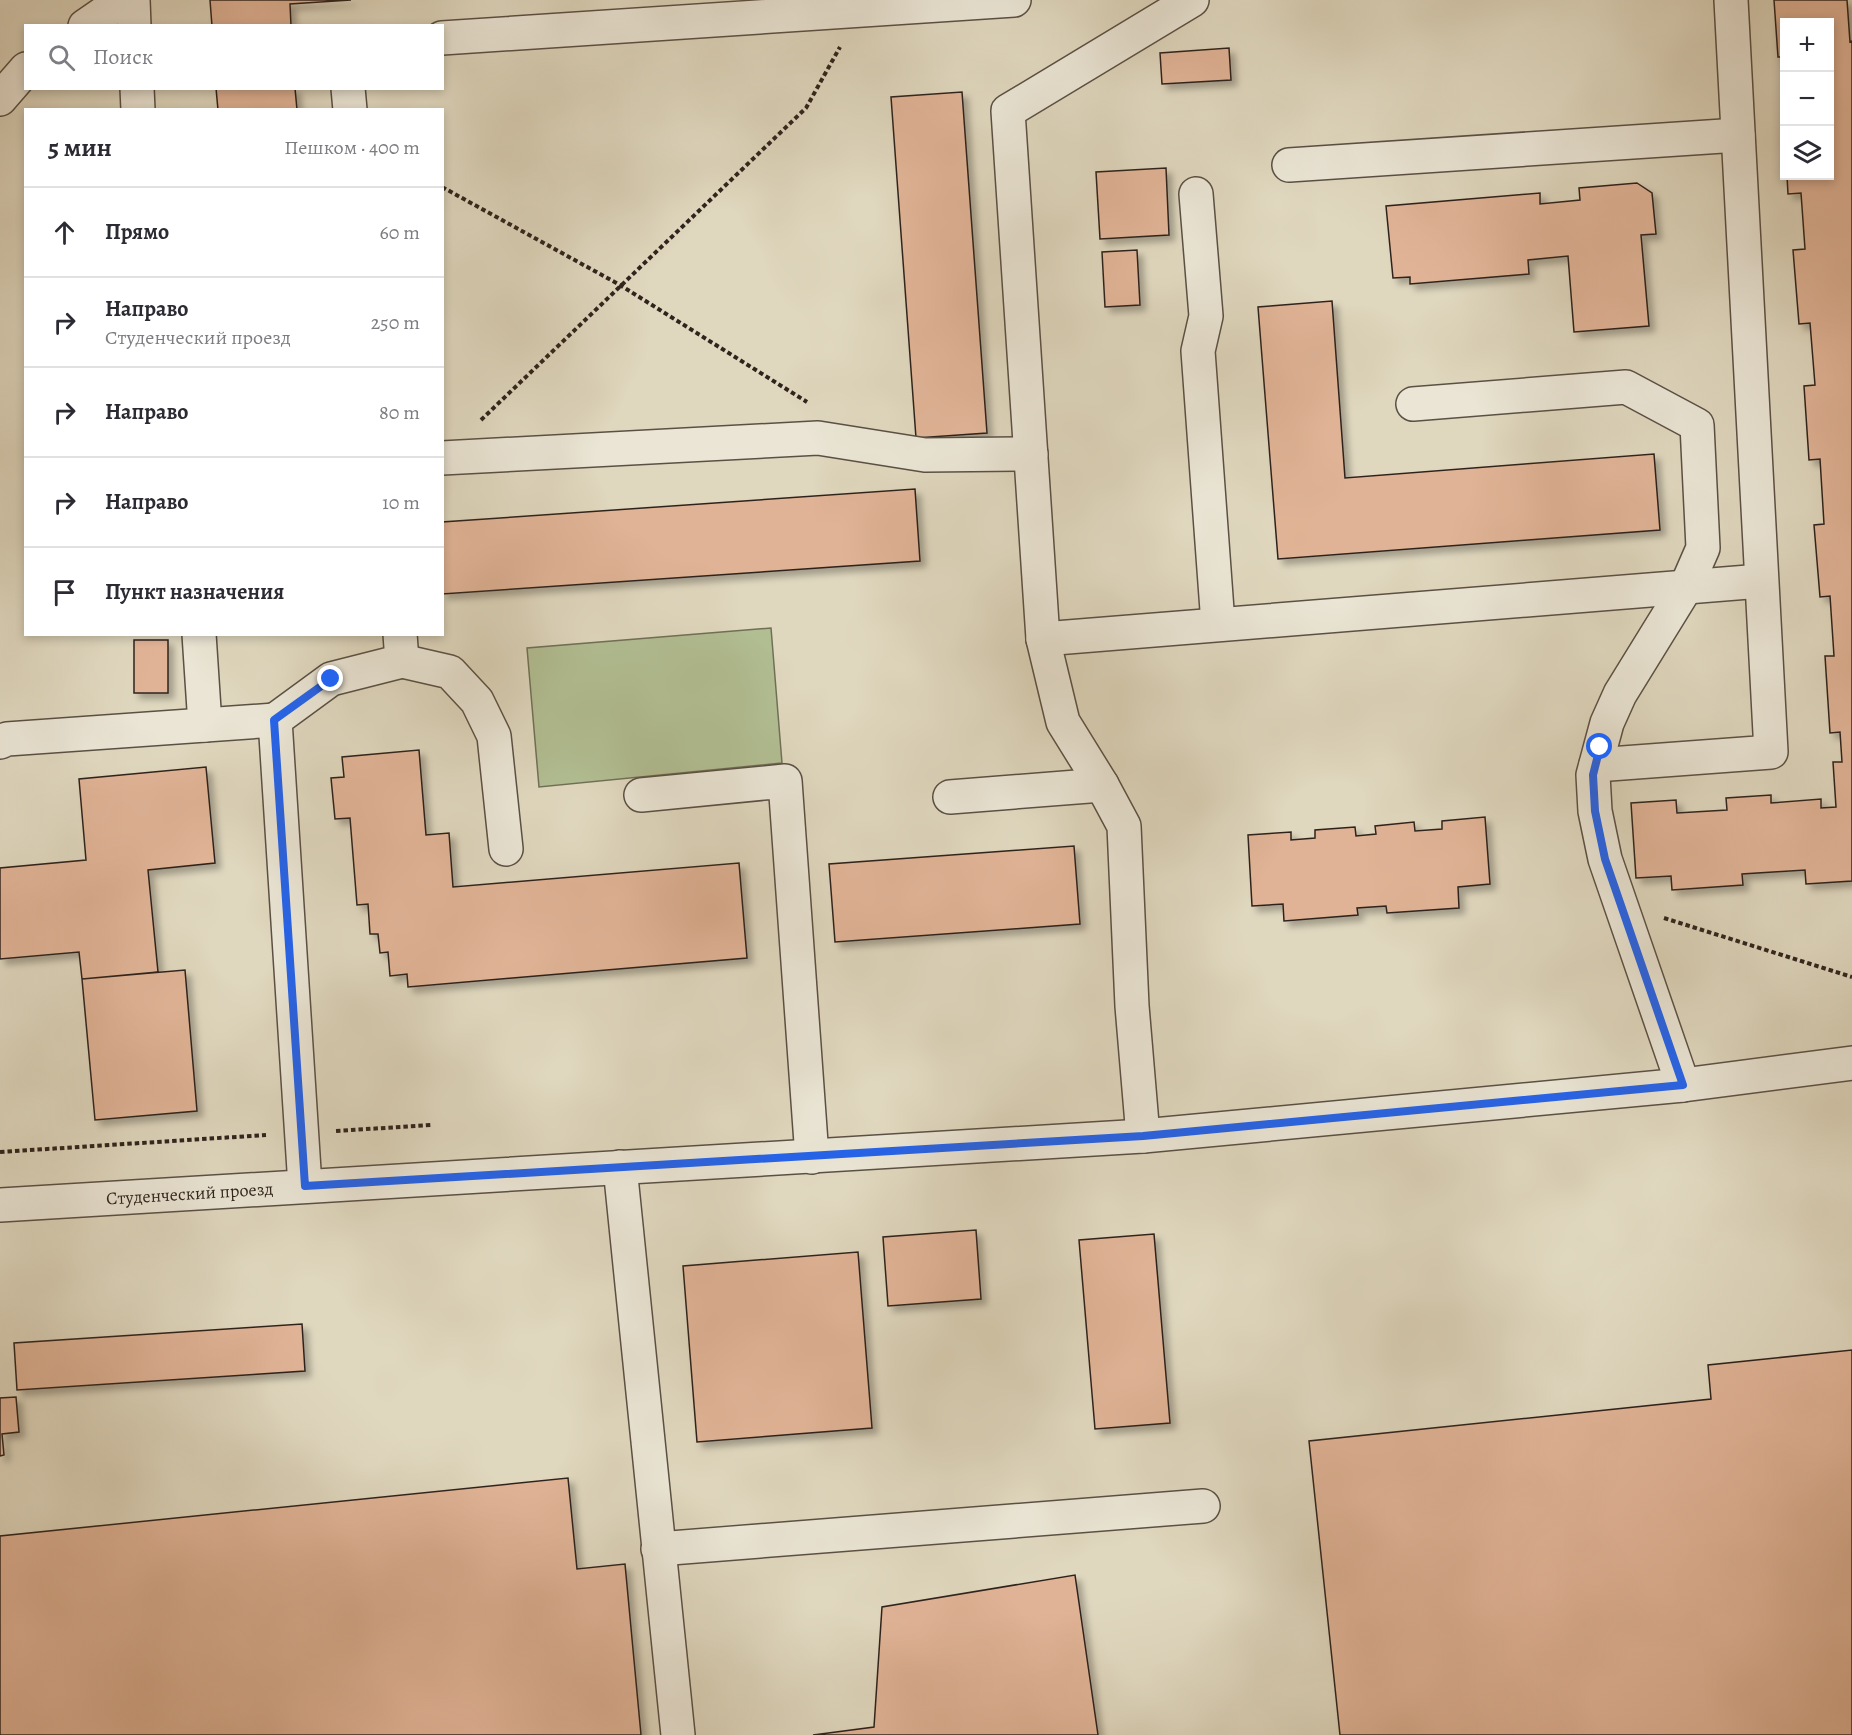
<!DOCTYPE html>
<html lang="ru">
<meta charset="utf-8">
<style>
body{margin:0;font-family:Alegreya,serif;background:#f7f7f7;color:#2b2b33}
.controls{position:absolute;right:18px;top:18px;display:grid;overflow:hidden;border-radius:0px;box-shadow:0 3px 9px #0003}
.controls button{width:54px;height:54px;display:grid;place-items:center;padding:0;border:0;border-bottom:2px solid #e1e1e2;background:#fff;color:#2b2b33;font:30px sans-serif}
.stop{position:absolute;width:18px;height:18px;margin:-14px;border:4px solid #2563eb;border-radius:50%;background:#fff}
.stop.end{background:#2563eb;border-color:#fff;box-shadow:0 2px 6px #0008}
.list{margin:0;padding:0;list-style:none}
h2{display:flex;justify-content:space-between;align-items:center;height:78px;margin:0;padding:0 24px;font-size:26px}
h2 small{font-size:20px;font-weight:400;color:#7c7c81}
.list li{display:grid;grid-template-columns:39px 1fr auto;gap:18px;align-items:center;box-sizing:border-box;height:90px;padding:0 24px;border-top:2px solid #e1e1e2}
.list b{display:block;font-size:22px;white-space:nowrap}
.list p{margin:0;font-size:20px;white-space:nowrap;color:#7c7c81}
.list em{font-size:20px;font-style:normal;color:#7c7c81}
.icon{flex:none;width:33px;height:33px;fill:none;stroke:currentColor;stroke-width:2;stroke-linecap:round;stroke-linejoin:round}
.map{position:relative;flex:none;width:1852px;height:1735px;overflow:hidden}
.search{position:absolute;background:#fff;box-shadow:0 3px 9px #0003;left:24px;top:24px;width:420px;height:66px;display:flex;align-items:center;gap:15px;box-sizing:border-box;padding:0 21px;border-radius:0px;color:#7c7c81;font-size:22px}
.panel{position:absolute;background:#fff;box-shadow:0 3px 9px #0003;left:24px;top:108px;width:420px;height:528px;border-radius:0px}
.map>svg:first-child{display:block}
.green{fill:#b1be92;stroke:#707057;stroke-width:1.5}
.building{fill:#e0b396;stroke:#2f231c;stroke-width:1.5;filter:url(#shadow)}
.lines{fill:none;stroke-linecap:round;stroke-linejoin:round}
.minor-casing{stroke:#5b5044;stroke-width:36}
.path{stroke:#2f231c;stroke-width:4;stroke-dasharray:4.5 3;stroke-linecap:butt}
.minor{stroke:#eae5d5;stroke-width:33}
.route{stroke:#2563eb;stroke-width:8}
.labels{text-anchor:middle;stroke-width:5;stroke-linejoin:round;paint-order:stroke}
.street-label{font-size:18px;fill:#2f231c;stroke:#eae5d5}
</style>
<div class="map">
<svg width="1852" height="1735" viewBox="0 0 1852 1735">
<defs>
<filter id="shadow"><feDropShadow dx="5.5" dy="5.5" stdDeviation="3" flood-color="#0004"/></filter>
</defs>
<rect width="100%" height="100%" fill="#dfd7be"/>
<filter id="stains"><feTurbulence type="fractalNoise" baseFrequency=".00333" numOctaves="4"/><feColorMatrix values="0 0 0 0 .2 0 0 0 0 .09 0 0 0 0 .02 0 0 0 .5 -.17"/></filter>
<radialGradient id="worn" r=".72"><stop offset=".6" stop-color="#630" stop-opacity="0"/><stop offset="1" stop-color="#630" stop-opacity=".3"/></radialGradient>
<!-- green -->
<path class="green" d="M771,628l11,135 -243,24 -12,-139z"/>
<!-- building -->
<path class="building" d="M210,0h141l-61,4 1,22h-79z
M1774,0h73l3,42 2,-1v840l-46,3 -1,-14 -63,4 1,11 -71,5 -1,-14 -35,2 -5,-75 45,-3 1,13 50,-3 -1,-12 45,-3v8l50,-4v9l15,-1 -3,-45h9l-2,-30 -10,1 -5,-77h9l-4,-60 -10,1 -6,-72 10,-1 -4,-65 -11,1 -5,-74 11,-1 -5,-62 -11,1 -6,-74 12,-1 -4,-56 -13,1 -1,-18h43v-154h-46v35h-6z
M1229,48l2,32 -69,4 -2,-31z
M216,88h79l2,22h-79z
M962,92l25,341 -71,5 -25,-341z
M1166,168l3,67 -69,4 -4,-67z
M1637,183l15,10 4,41 -15,1 8,91 -75,6 -6,-76 -40,4 1,14 -119,10v-7l-17,1 -7,-72 154,-13v11l40,-4 -1,-12z
M1137,250l3,55 -35,2 -3,-55z
M1332,301l13,177 309,-24 6,76 -382,29 -20,-252z
M915,489l5,72 -478,33v-72z
M134,640h34v53h-34z
M419,750l7,85 23,-2 4,54 286,-24 8,95 -339,29 -1,-13 -17,2 -2,-24 -8,1 -2,-19h-8l-2,-30 -11,1 -7,-87 -15,1 -4,-41 13,-1 -2,-20z
M206,767l9,96 -67,7 10,102 -76,7 -3,-27 -79,7v-91l86,-8 -7,-81z
M1485,817l5,67 -32,3 1,21 -72,5 -1,-7 -29,2 1,7 -74,6 -1,-17 -31,2 -4,-71 43,-3v8l24,-2v-8l40,-3 1,9 20,-2 -1,-8 39,-4 1,9 27,-2v-8z
M1074,846l6,78 -245,18 -6,-78z
M185,970l12,141 -102,9 -13,-141z
M976,1230l5,69 -93,7 -5,-69z
M1154,1234l16,189 -75,6 -16,-189z
M858,1252l14,176 -175,14 -14,-176z
M302,1324l3,47 -288,19 -3,-47z
M1852,1350v385h-512l-31,-294 402,-42 -3,-34z
M16,1397l3,35 -17,2 2,21 -4,1v-58z
M568,1478l9,91 48,-5 16,171h-641v-199z
M1075,1575l23,160h-285l61,-8 8,-120z"/>
<g class="lines">
<!-- minor casing -->
<g class="minor-casing">
<g id="minor">
<path d="M133,0l1,26"/>
<path d="M85,26l38,-26"/>
<path d="M442,38l572,-38"/>
<path d="M137,88l1,22"/>
<path d="M348,88l2,22"/>
<path d="M0,99l26,-30"/>
<path d="M1289,165l449,-30"/>
<path d="M1196,194l10,122 -8,35 20,273"/>
<path d="M1413,404l213,-17 71,38 6,123 -17,39 -66,107 -13,29 -14,52 2,36 10,48 78,226"/>
<path d="M442,458l376,-20 107,17 106,-1"/>
<path d="M199,634l6,91"/>
<path d="M1043,639l718,-58"/>
<path d="M402,661l48,11 27,29 17,35 12,113"/>
<path d="M0,742l7,-3 268,-19"/>
<path d="M1596,765l175,-13 -40,-752"/>
<path d="M641,795l144,-14 27,376"/>
<path d="M950,797l152,-12"/>
<path d="M1143,1136l-11,-130 -8,-180 -22,-41 -39,-63 -20,-83 -35,-528 184,-111"/>
<path d="M620,1167l58,568"/>
<path d="M305,1186l-30,-466 56,-41 71,-18 -2,-27"/>
<path id="s1" d="M0,1205l1143,-69 540,-51 169,-22"/>
<path d="M658,1549l545,-43"/>
</g>
</g>
<!-- path -->
<path class="path" d="M442,187l178,98 187,117
M481,420l325,-312 34,-61
M1664,918l188,59
M336,1131l95,-6
M0,1152l266,-17"/>
<!-- minor -->
<use href="#minor" class="minor"/>
</g>
<g class="lines">
<!-- route -->
<path class="route" d="M331,679l-57,41 31,466 838,-50 540,-51 -78,-226 -10,-48 -2,-36 7,-28"/>
</g>
<g class="labels">
<!-- street labels -->
<g class="street-label">
<text dy="6" stroke="none"><textPath href="#s1" startOffset="190">Студенческий проезд</textPath></text>
</g>
</g>
<rect width="100%" height="100%" filter="url(#stains)"/>
<rect width="100%" height="100%" fill="url(#worn)"/>
</svg>
<div class="controls">
<button>+</button>
<button>−</button>
<button><svg class="icon" aria-label="layers" viewBox="0 0 24 24"><path d="M12 4l9 5-9 5-9-5zM3 14l9 5 9-5"/></svg></button>
</div>
<div class="stop" style="left:1600px;top:747px"></div>
<div class="stop end" style="left:331px;top:679px"></div>
<div class="search"><svg class="icon" aria-label="search" viewBox="0 0 24 24"><circle cx="10" cy="10" r="6"/><path d="M15 15l6 6"/></svg>Поиск</div>
<section class="panel">
<h2>5 мин<small>Пешком · 400 m</small></h2>
<ul class="list">
<li><svg class="icon" aria-label="ahead" viewBox="0 0 24 24"><path d="M12 20V5M6 11l6-6 6 6"/></svg><div><b>Прямо</b></div><em>60 m</em></li>
<li><svg class="icon" aria-label="right" viewBox="0 0 24 24"><path d="M7 20v-9h11M14 6l5 5-5 5"/></svg><div><b>Направо</b><p>Студенческий проезд</p></div><em>250 m</em></li>
<li><svg class="icon" aria-label="right" viewBox="0 0 24 24"><path d="M7 20v-9h11M14 6l5 5-5 5"/></svg><div><b>Направо</b></div><em>80 m</em></li>
<li><svg class="icon" aria-label="right" viewBox="0 0 24 24"><path d="M7 20v-9h11M14 6l5 5-5 5"/></svg><div><b>Направо</b></div><em>10 m</em></li>
<li><svg class="icon" aria-label="arrive" viewBox="0 0 24 24"><path d="M6 21V4h12l-3 4 3 4H6"/></svg><div><b>Пункт назначения</b></div></li>
</ul>
</section>
</div>
